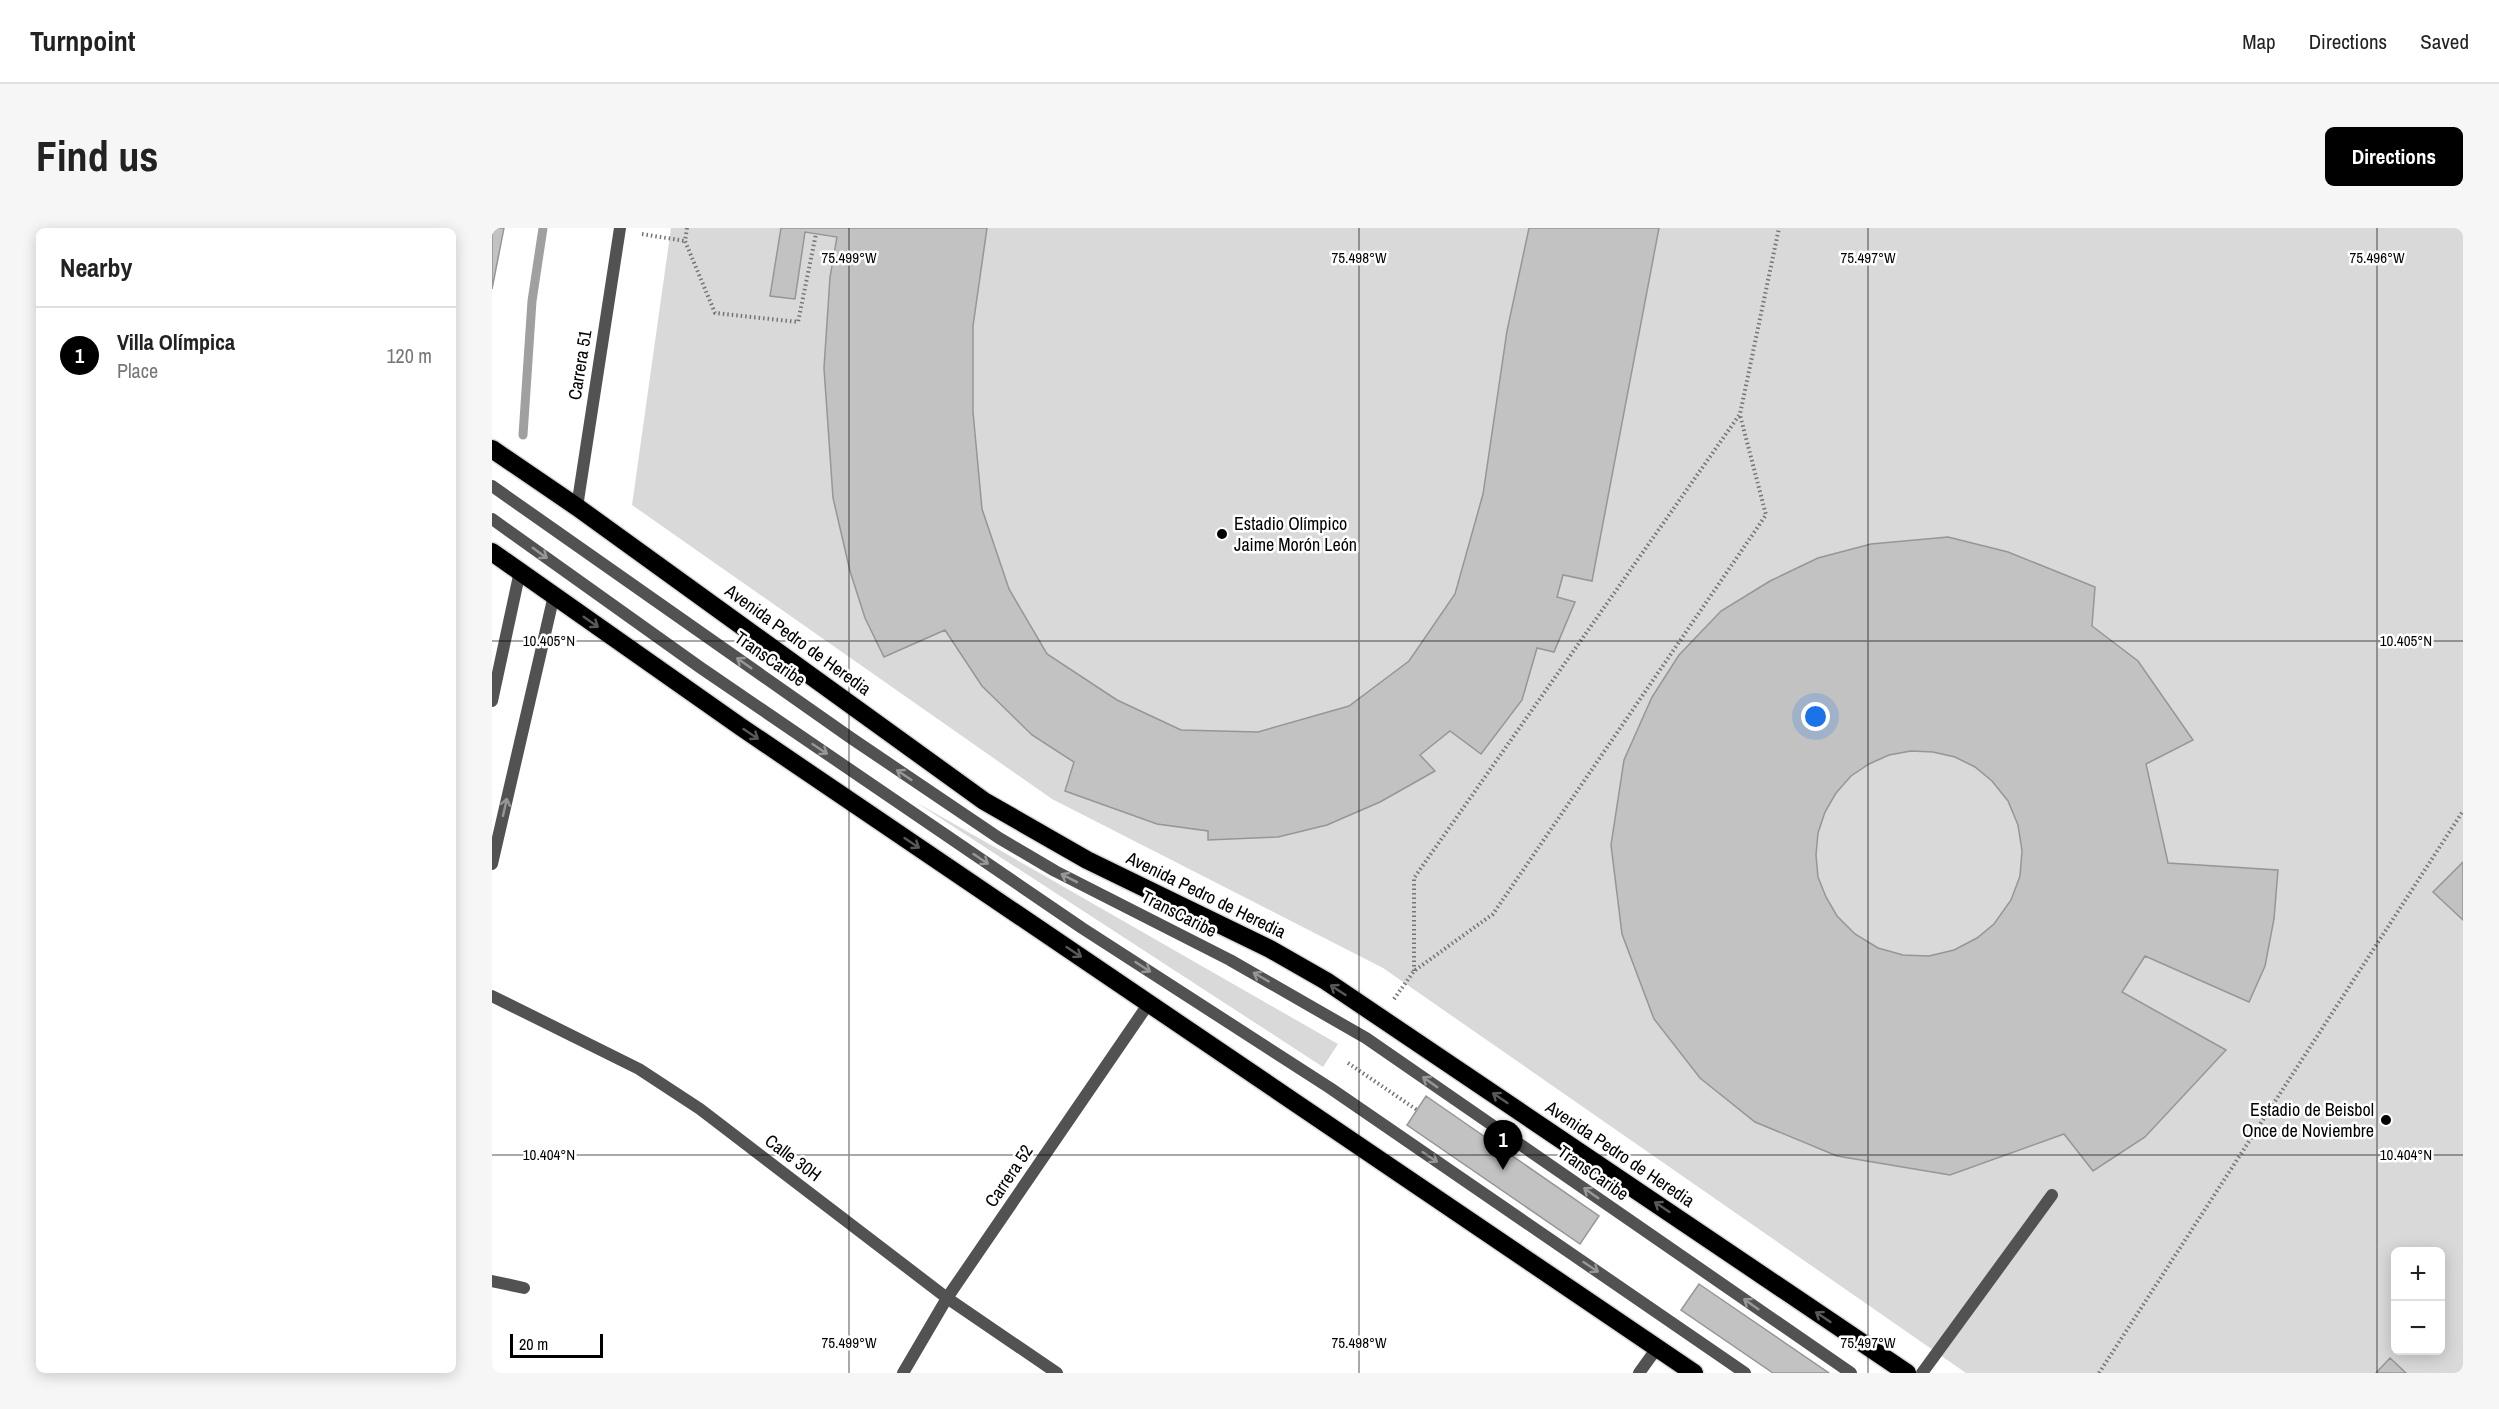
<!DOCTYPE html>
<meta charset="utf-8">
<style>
body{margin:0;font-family:"Archivo Narrow",sans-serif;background:#f6f6f6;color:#222}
.controls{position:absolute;right:18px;bottom:18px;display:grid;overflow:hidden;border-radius:9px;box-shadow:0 3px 15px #0003}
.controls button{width:54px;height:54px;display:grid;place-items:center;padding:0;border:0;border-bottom:2px solid #e0e0e0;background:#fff;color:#222;font:30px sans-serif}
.scale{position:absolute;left:18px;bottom:15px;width:93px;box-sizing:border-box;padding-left:6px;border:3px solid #000;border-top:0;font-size:16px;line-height:21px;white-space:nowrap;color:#000;-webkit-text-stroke:4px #fff;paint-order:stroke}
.you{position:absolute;left:1324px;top:489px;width:21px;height:21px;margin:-15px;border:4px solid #fff;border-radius:50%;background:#1a73e8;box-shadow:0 0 0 9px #1a73e833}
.badge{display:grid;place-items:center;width:39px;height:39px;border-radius:50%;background:#000;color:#fff;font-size:20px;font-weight:700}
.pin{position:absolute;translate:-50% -50px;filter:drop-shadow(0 2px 3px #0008)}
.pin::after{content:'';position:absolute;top:32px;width:21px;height:18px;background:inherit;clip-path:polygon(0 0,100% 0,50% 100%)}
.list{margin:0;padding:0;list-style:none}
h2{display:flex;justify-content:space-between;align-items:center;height:78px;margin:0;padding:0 24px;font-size:26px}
h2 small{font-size:20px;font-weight:400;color:#767676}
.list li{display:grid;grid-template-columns:39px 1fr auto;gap:18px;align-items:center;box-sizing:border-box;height:96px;padding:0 24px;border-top:2px solid #e0e0e0}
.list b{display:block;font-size:22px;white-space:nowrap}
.list p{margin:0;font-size:20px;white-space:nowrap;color:#767676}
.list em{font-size:20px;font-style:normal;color:#767676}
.map{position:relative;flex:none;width:1971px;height:1145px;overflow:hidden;border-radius:9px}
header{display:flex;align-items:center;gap:36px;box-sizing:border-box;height:84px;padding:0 30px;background:#fff;border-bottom:2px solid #e0e0e0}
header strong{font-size:28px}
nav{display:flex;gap:33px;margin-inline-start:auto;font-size:21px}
.intro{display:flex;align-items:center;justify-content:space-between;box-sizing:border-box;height:144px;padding:0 36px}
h1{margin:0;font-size:42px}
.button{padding:15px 27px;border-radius:9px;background:#000;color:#fff;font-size:21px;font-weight:700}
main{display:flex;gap:36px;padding:0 36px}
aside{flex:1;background:#fff;border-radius:9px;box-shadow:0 3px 15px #0003}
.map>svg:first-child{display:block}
.green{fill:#d9d9d9;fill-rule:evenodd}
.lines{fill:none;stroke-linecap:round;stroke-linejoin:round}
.stream{stroke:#a0a0a0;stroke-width:9}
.building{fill:#c2c2c2;stroke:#969696;stroke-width:1.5;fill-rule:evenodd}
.highway-casing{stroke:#dbdbdb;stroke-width:21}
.path{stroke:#747474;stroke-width:4;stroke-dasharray:1.5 3;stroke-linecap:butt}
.lane{stroke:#525252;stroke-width:12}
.street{stroke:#525252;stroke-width:12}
.highway{stroke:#000;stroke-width:18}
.oneway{stroke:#979797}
.oneway2{stroke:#595959}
.ticks{fill:none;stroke:#000;stroke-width:1.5;stroke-opacity:0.45}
.poi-dot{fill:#000;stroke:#fff;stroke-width:2}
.labels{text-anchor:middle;stroke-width:5;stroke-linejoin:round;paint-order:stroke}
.street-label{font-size:18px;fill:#000;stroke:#fff}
.poi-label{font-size:18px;fill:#000;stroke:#fff;text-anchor:start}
.ticks-label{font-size:15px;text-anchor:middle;fill:#000;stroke:#fff;stroke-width:5;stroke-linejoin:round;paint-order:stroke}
</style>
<header>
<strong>Turnpoint</strong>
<nav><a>Map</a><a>Directions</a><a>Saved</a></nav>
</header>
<div class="intro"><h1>Find us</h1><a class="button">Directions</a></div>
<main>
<aside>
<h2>Nearby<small></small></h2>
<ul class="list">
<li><span class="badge">1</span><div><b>Villa Olímpica</b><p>Place</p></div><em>120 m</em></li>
</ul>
</aside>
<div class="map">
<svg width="1971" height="1145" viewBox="0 0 1971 1145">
<rect width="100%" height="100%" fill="#fff"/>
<!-- green -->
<path class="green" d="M179,0h1792v1145h-497l-583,-405 -331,-169 -420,-294zM1904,1024h44v98h-44z
M422,573l424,243 -15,23z"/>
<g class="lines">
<!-- stream -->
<path class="stream" d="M31,207l9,-134 11,-73"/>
</g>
<!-- building -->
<path class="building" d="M0,0h12l-12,61z
M289,0h206l-14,98v86l9,97 27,80 38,65 70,46 64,30 77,2 91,-26 60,-45 46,-67 28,-100 24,-163 22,-103h130l-67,353 -29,-6 -6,22 18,5 -21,50 -17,-4 -15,52 -41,54 -31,-23 -30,24 15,16 -55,31 -53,23 -49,12 -70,3v-9l-51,-7 -92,-33 9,-29 -42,-27 -50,-49 -37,-56 -61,27 -19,-39 -15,-47 -17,-73 -9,-130 6,-91 7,-40 -32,-5 -10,67 -25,-3z
M1456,309l60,15 87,35 -3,39 46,35 55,79 -47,24 22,99 110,7 -4,49 -9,47 -16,36 -104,-46 -23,36 104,58 -81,87 -52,34 -29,-37 -114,41 -113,-19 -82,-34 -55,-44 -46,-59 -32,-85 -11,-89 13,-85 28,-63 27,-42 42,-44 49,-30 48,-23 53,-14zM1419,523l22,1 22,5 20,10 17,14 16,20 10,24 4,26 -2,25 -9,24 -17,24 -17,14 -23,12 -25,6 -26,-1 -25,-7 -23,-14 -18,-18 -11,-19 -8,-20 -2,-22 2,-22 7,-21 11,-19 15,-17 18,-12 20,-9z
M1971,634v58l-30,-28z
M934,868l173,120 -19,28 -173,-119z
M1207,1056l130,89h-56l-92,-63z
M1898,1130l16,15h-30z"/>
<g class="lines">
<!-- highway casing -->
<g class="highway-casing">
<path id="highway" d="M0,221l85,58 407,294 103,59 183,89 56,32 581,392
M0,324l249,175 953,646"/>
</g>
<!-- path -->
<path class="path" d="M195,0l-2,13 30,72 83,9 18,-88
M150,6l43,7
M922,743v-93l326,-464 39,-186
M902,771l20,-28 79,-57 273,-399 -26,-100
M856,835l69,47
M1607,1145l364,-562"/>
<!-- lane -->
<path class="lane" d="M0,258l359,252 148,100 56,33 175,89 136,78 485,335
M0,291l209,149 381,260 248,160 415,285
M1430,1145l130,-178"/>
<!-- street -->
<path class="street" d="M85,279l43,-279
M0,473l28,-130
M0,636l62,-269
M0,768l147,73 61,40 247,189 110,75
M0,1053l32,7
M411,1145l44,-75 202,-295
M1147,1145l18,-25"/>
<!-- highway -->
<use href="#highway" class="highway"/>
</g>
<!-- one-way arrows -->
<defs><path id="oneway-shaft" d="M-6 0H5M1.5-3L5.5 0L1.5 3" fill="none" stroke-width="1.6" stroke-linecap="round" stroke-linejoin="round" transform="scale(1.5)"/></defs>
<g class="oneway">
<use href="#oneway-shaft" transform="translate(48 325) rotate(36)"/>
<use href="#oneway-shaft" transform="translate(252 435) rotate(-145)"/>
<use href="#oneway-shaft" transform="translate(328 521) rotate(34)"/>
<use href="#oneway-shaft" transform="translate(412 547) rotate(-146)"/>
<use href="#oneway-shaft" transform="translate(13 579) rotate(-77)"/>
<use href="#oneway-shaft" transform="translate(489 631) rotate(34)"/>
<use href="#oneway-shaft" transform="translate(577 650) rotate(-153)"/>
<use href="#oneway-shaft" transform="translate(651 739) rotate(33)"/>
<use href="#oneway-shaft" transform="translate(769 749) rotate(-150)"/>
<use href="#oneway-shaft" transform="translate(938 854) rotate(-145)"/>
<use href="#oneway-shaft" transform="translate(938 929) rotate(34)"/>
<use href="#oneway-shaft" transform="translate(1099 965) rotate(-145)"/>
<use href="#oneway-shaft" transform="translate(1099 1039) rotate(34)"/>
<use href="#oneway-shaft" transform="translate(1259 1076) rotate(-145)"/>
</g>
<g class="oneway2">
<use href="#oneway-shaft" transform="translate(99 394) rotate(35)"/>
<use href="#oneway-shaft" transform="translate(259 506) rotate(34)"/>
<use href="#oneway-shaft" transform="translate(420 615) rotate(34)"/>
<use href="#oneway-shaft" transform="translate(582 724) rotate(34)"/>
<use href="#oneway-shaft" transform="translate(846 762) rotate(-147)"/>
<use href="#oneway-shaft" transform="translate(1008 870) rotate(-146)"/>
<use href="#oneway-shaft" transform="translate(1170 979) rotate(-146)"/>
<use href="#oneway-shaft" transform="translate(1331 1089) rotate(-146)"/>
</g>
<!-- ticks -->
<path class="ticks" d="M357,0v1145M867,0v1145M1376,0v1145M1885,0v1145M0,413h1971M0,927h1971"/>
<!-- markers -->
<g class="poi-dot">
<circle cx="730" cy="306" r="6"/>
<circle cx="1894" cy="892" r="6"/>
</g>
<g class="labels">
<!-- street labels -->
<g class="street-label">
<text transform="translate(88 137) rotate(-81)" y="6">Carrera 51</text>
<text transform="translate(306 412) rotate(36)" y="6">Avenida Pedro de Heredia</text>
<text transform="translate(278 431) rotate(35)" y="6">TransCaribe</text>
<text transform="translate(714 667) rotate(26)" y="6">Avenida Pedro de Heredia</text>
<text transform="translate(687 686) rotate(27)" y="6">TransCaribe</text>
<text transform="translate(1128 926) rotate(34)" y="6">Avenida Pedro de Heredia</text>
<text transform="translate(301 930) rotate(37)" y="6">Calle 30H</text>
<text transform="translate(1101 945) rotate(35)" y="6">TransCaribe</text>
<text transform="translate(517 948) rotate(-56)" y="6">Carrera 52</text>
</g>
<!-- poi labels -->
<g class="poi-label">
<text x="742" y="302">Estadio Olímpico<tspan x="742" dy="21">Jaime Morón León</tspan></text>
<text x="1882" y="888" text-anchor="end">Estadio de Beisbol<tspan x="1882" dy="21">Once de Noviembre</tspan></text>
</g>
</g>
<g class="ticks-label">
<text x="357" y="35">75.499°W</text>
<text x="867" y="35">75.498°W</text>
<text x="1376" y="35">75.497°W</text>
<text x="1885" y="35">75.496°W</text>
<text x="57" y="418">10.405°N</text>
<text x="1914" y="418">10.405°N</text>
<text x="57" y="932">10.404°N</text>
<text x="1914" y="932">10.404°N</text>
<text x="357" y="1120">75.499°W</text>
<text x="867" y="1120">75.498°W</text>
<text x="1376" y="1120">75.497°W</text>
</g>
</svg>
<div class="controls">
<button>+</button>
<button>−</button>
</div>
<div class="scale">20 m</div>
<div class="you"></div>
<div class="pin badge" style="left:1011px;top:942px">1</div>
</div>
</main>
